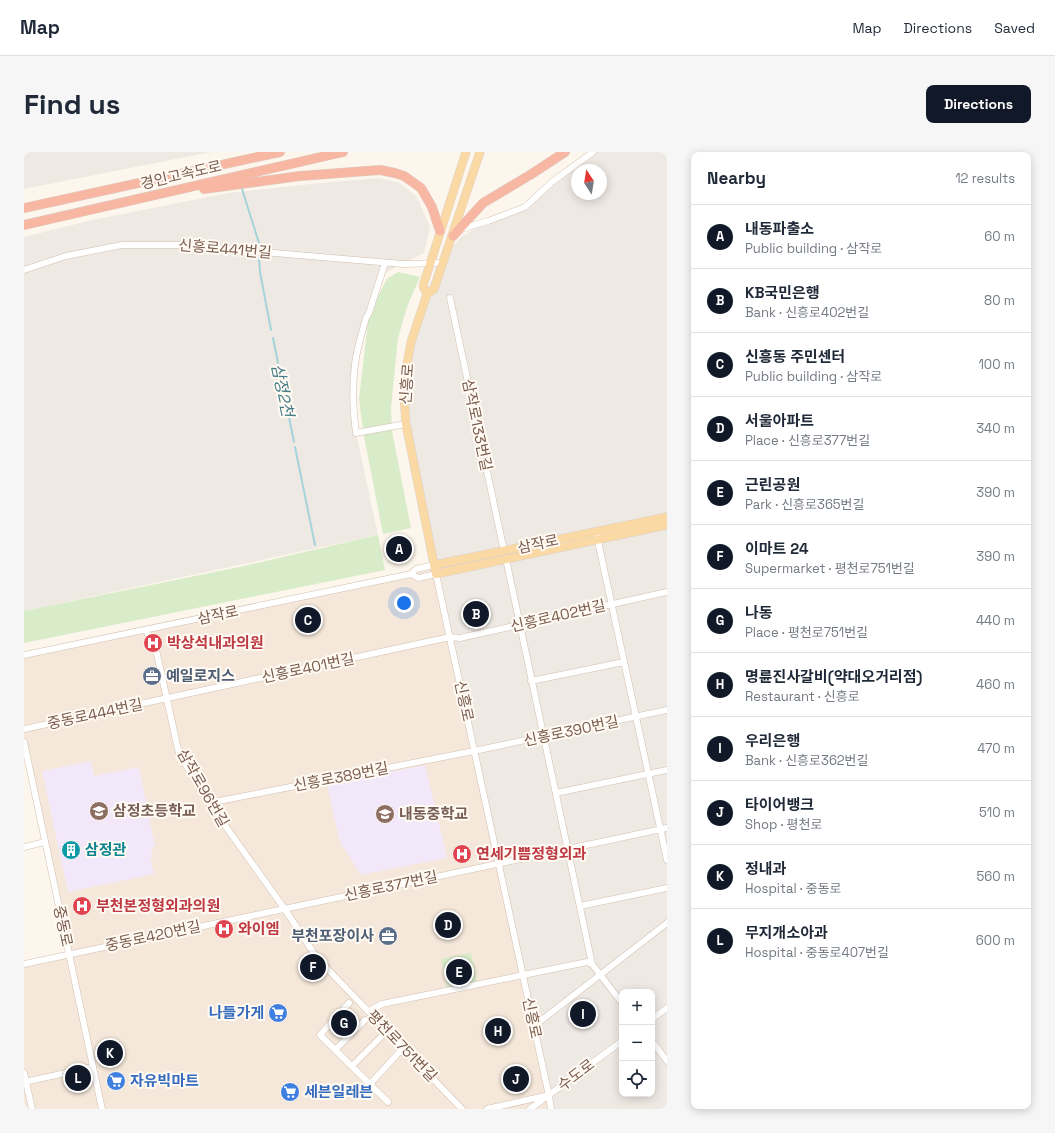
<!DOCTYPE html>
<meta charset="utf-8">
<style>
body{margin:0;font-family:"Space Grotesk","Noto Sans KR",sans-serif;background:#f6f6f7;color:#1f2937}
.controls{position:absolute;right:12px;bottom:12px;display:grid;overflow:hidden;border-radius:8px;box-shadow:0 2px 10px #0003}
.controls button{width:36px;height:36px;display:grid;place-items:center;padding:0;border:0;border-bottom:1px solid #e0e1e3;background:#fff;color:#1f2937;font:20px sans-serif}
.compass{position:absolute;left:547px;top:12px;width:36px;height:36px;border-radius:50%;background:#fff;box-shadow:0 2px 10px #0003;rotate:348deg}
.you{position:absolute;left:380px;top:451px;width:14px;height:14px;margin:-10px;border:3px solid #fff;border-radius:50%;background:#1a73e8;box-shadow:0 0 0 6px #1a73e833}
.badge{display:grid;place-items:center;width:26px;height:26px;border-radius:50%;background:#111827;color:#fff;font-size:13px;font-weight:700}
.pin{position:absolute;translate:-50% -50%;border:2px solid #fff;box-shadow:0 1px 4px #0006}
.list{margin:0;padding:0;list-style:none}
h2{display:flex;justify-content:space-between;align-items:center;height:52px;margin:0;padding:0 16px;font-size:17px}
h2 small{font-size:13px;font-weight:400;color:#747a83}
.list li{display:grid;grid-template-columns:26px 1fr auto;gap:12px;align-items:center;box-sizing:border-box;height:64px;padding:0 16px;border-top:1px solid #e0e1e3}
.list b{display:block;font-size:15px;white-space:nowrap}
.list p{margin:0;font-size:13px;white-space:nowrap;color:#747a83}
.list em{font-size:13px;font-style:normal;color:#747a83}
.icon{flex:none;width:22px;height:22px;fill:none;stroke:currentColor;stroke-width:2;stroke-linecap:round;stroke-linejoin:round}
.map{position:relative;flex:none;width:643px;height:957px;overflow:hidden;border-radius:8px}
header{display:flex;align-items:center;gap:24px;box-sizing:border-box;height:56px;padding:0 20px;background:#fff;border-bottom:1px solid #e0e1e3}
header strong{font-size:19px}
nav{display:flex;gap:22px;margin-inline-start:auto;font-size:14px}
.intro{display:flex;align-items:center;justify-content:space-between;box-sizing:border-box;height:96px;padding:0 24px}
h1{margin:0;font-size:28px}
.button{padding:10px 18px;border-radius:8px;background:#111827;color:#fff;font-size:14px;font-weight:700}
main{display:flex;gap:24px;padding:0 24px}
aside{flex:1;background:#fff;border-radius:8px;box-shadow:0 2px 10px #0003}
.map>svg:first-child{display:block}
.residential{fill:#f5e8da}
.industrial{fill:#efe9e4;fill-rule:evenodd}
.education{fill:#f3e8fa}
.green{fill:#d8ecc9}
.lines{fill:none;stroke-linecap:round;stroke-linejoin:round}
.stream{stroke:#a5d3da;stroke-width:2}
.minor-casing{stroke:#d1beb0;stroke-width:7}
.major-casing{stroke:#dad1cd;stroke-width:9}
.highway-casing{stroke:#dad1cd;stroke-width:10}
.minor{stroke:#fff;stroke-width:6}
.major{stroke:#fbd9a5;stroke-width:8}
.highway{stroke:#f7b7a3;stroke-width:9}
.labels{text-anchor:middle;stroke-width:4;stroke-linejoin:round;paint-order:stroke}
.street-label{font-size:15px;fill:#7a5c4d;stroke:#fffaf3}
.health-label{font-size:15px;font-weight:bold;fill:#be3a42;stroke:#fffaf3;text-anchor:start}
.service-label{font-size:15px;font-weight:bold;fill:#4e5e75;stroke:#fffaf3;text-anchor:start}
.education-label{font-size:15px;font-weight:bold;fill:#785e54;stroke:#fffaf3;text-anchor:start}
.culture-label{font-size:15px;font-weight:bold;fill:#0d838f;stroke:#fffaf3;text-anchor:start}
.shop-label{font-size:15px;font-weight:bold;fill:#366cbe;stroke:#fffaf3;text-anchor:start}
.water-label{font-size:16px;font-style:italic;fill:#437c86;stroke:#fffaf3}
</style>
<header>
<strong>Map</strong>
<nav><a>Map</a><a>Directions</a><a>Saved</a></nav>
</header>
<div class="intro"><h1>Find us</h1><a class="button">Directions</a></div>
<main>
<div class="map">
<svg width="643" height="957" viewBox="0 0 643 957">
<rect width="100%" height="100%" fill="#fdf6ec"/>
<!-- residential -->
<path class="residential" d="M411,417l116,540h-527v-145l45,-10 -45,-212v-87z"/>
<!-- industrial -->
<path class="industrial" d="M0,0h187l-187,37z
M569,0h74v957h-116l-145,-685 5,-82 25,-75 25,-30 27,-16 37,-14zM553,18h24v24h-24zM598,840h30v102h-30z
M355,26l21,5 17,14 13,30 -6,26 -39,20 -13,27 -20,86 4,47 22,102 -354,76v-374l64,-16 140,-28 92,-10z"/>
<!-- education -->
<path class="education" d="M67,609l3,15 45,-9 16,79 -4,2 2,10 -3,1 4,15 -86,18 -26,-121z
M401,613l22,93 -86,17 -21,-33 -13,-57z"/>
<!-- green -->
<path class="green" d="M374,120l22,5 -12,27 -10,34 -7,69 1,24 19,97 -28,6 -20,-103 -4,-32 10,-86 18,-34z
M354,383l7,35 -361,73v-32l220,-45z
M447,801l7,32 -30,6 -7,-32z"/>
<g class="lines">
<!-- stream -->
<path class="stream" d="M218,37l17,54
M235,107l1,13 11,58
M249,186l21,104
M271,295l20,98"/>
<!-- minor casing -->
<g class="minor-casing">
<path id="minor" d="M437,77l27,-8 37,-14 27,-25 41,-30
M361,111l-16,50 -3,5c-4,15 -9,30 -11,46 -3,23 -2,46 1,69l50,-9
M0,118l42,-14 56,-11h57l224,19 39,-1
M426,146l54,253
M572,380l71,328
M482,407l86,405 30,39
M387,422l5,-5 18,-4
M122,478l11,24 22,100 30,49 75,105 33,50 145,151
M0,503l387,-81 7,4 18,-4 113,522 2,13
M507,529l93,-19
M0,577l426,-92 10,1 207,-46
M0,590l78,367
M532,641l111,-23
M185,651l265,-52 193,-41
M0,695l21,-5
M556,754l87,-18
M0,812l643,-136
M325,851l-29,32 68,67
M345,859l13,-7 205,-42 5,2
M628,867l15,-11
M510,874l133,-103
M628,889l15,20
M311,898l30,-30
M328,914l31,-31
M0,921l8,36
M0,930l69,-15
M346,932l34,-37
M463,957l58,-13
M506,957l92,-68"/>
</g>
<!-- major casing -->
<g class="major-casing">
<path id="major" d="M456,0l-46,137 -7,5 -16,48 -5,28 -2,27 2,27 30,150 231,-49
M403,142l-4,-8 43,-134
M410,413l233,-48"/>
</g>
<!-- highway casing -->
<g class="highway-casing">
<path id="highway" d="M180,37l96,-13 80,-6 15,3 9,3 17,12 11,19 8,24
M0,56l256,-56
M0,73l319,-73
M429,84l30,-33 47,-28 35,-23"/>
</g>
<!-- minor -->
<use href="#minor" class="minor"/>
<!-- major -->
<use href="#major" class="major"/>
<!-- highway -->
<use href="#highway" class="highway"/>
</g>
<!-- icons -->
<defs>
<g id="hospital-disc" transform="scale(1)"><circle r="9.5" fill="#e0444e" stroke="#fffaf3"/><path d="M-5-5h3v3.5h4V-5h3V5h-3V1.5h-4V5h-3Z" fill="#fff"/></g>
<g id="office-disc" transform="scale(1)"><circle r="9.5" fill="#5c6f8a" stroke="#fffaf3"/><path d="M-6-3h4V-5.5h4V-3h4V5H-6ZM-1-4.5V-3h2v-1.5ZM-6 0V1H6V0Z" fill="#fff"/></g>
<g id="school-disc" transform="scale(1)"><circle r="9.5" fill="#8d6e63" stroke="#fffaf3"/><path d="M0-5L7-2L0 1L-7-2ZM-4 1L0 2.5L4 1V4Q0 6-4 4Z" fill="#fff"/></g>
<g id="building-disc" transform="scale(1)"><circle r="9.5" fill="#0f9aa8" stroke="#fffaf3"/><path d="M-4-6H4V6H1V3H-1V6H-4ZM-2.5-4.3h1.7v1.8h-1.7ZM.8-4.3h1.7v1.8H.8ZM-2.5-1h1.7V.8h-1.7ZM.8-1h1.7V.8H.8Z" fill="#fff"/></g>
<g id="supermarket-disc" transform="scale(1)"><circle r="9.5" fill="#3f7fe0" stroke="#fffaf3"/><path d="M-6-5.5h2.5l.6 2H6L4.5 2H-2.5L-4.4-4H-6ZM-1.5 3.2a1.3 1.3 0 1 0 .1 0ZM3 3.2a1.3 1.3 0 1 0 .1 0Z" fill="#fff"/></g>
</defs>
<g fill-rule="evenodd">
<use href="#hospital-disc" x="129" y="491"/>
<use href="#office-disc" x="128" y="524"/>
<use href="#school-disc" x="75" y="659"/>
<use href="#school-disc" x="361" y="662"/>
<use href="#building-disc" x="47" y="698"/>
<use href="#hospital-disc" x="438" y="702"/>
<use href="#hospital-disc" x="58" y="754"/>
<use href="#hospital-disc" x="200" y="777"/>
<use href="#office-disc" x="364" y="784"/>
<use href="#supermarket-disc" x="254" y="861"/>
<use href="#supermarket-disc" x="92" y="929"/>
<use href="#supermarket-disc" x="266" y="940"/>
</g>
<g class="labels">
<!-- street labels -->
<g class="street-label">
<text transform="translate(157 23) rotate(-13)" y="5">경인고속도로</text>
<text transform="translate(201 97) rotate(5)" y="5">신흥로441번길</text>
<text transform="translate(383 232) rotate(-86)" y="5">신흥로</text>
<text transform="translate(453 273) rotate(78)" y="5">삼작로133번길</text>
<text transform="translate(514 392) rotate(-12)" y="5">삼작로</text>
<text transform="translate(194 463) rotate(-12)" y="5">삼작로</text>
<text transform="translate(534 464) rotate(-13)" y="5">신흥로402번길</text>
<text transform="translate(284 516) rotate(-12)" y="5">신흥로401번길</text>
<text transform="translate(440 549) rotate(78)" y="5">신흥로</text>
<text transform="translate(71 562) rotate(-12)" y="5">중동로444번길</text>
<text transform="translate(547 579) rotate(-12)" y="5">신흥로390번길</text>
<text transform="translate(317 625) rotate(-11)" y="5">신흥로389번길</text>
<text transform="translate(179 636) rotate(60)" y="5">삼작로96번길</text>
<text transform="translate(367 734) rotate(-12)" y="5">신흥로377번길</text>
<text transform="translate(39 774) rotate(78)" y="5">중동로</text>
<text transform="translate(129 784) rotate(-12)" y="5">중동로420번길</text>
<text transform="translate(508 866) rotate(78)" y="5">신흥로</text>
<text transform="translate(378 894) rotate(46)" y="5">평천로751번길</text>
<text transform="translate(552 923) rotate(-37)" y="5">수도로</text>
</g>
<!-- health labels -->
<g class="health-label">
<text x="143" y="496">박상석내과의원</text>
<text x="452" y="707">연세기쁨정형외과</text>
<text x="72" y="759">부천본정형외과의원</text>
<text x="214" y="782">와이엠</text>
</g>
<!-- service labels -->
<g class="service-label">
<text x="142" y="529">예일로지스</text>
<text x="350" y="789" text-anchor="end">부천포장이사</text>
</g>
<!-- education labels -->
<g class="education-label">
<text x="89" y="664">삼정초등학교</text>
<text x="375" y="667">내동중학교</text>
</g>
<!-- culture labels -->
<g class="culture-label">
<text x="61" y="703">삼정관</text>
</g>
<!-- shop labels -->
<g class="shop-label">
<text x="240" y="866" text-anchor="end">나들가게</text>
<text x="106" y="934">자유빅마트</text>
<text x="280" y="945">세븐일레븐</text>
</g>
<!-- water labels -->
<g class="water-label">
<text transform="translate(259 238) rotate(78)" y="6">삼정2천</text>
</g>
</g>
</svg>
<div class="controls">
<button>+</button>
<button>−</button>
<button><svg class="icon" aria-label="locate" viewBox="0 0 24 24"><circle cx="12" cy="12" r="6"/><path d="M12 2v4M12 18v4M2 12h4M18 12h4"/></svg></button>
</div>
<svg class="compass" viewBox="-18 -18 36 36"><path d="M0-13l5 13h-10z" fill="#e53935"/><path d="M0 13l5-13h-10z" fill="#747a83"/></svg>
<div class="you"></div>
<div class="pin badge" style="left:375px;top:397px">A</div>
<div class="pin badge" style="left:452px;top:462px">B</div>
<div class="pin badge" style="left:284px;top:468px">C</div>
<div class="pin badge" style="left:424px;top:773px">D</div>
<div class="pin badge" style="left:435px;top:820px">E</div>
<div class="pin badge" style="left:289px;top:815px">F</div>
<div class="pin badge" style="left:320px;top:871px">G</div>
<div class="pin badge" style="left:474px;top:879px">H</div>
<div class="pin badge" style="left:559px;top:862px">I</div>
<div class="pin badge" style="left:492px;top:927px">J</div>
<div class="pin badge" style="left:86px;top:901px">K</div>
<div class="pin badge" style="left:54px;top:926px">L</div>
</div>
<aside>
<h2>Nearby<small>12 results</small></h2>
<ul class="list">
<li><span class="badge">A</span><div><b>내동파출소</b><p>Public building · 삼작로</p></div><em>60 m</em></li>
<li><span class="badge">B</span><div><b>KB국민은행</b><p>Bank · 신흥로402번길</p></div><em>80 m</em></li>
<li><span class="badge">C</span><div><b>신흥동 주민센터</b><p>Public building · 삼작로</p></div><em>100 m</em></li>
<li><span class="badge">D</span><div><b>서울아파트</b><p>Place · 신흥로377번길</p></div><em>340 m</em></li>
<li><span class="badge">E</span><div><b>근린공원</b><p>Park · 신흥로365번길</p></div><em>390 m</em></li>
<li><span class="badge">F</span><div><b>이마트 24</b><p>Supermarket · 평천로751번길</p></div><em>390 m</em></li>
<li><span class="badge">G</span><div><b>나동</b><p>Place · 평천로751번길</p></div><em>440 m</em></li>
<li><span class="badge">H</span><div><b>명륜진사갈비(약대오거리점)</b><p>Restaurant · 신흥로</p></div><em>460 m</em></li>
<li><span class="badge">I</span><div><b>우리은행</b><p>Bank · 신흥로362번길</p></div><em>470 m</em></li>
<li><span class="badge">J</span><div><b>타이어뱅크</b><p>Shop · 평천로</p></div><em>510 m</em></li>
<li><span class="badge">K</span><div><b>정내과</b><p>Hospital · 중동로</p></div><em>560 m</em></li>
<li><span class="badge">L</span><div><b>무지개소아과</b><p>Hospital · 중동로407번길</p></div><em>600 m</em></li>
</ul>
</aside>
</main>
